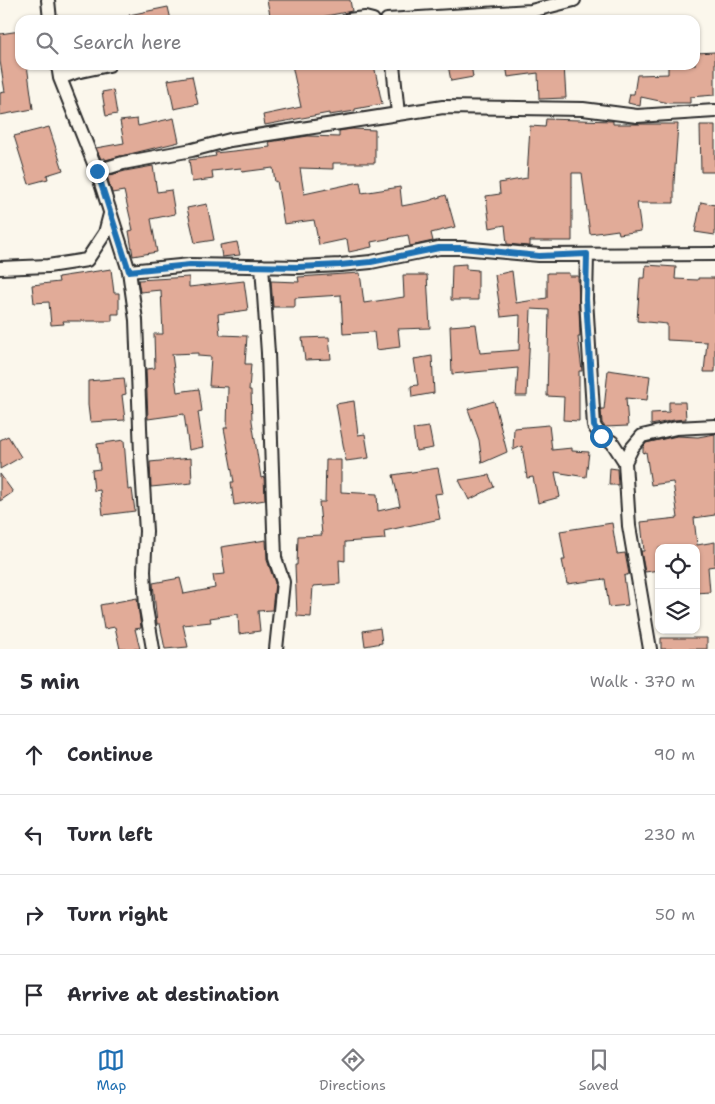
<!DOCTYPE html>
<meta charset="utf-8">
<style>
body{margin:0;font-family:"Shantell Sans",sans-serif;background:#f2f2f3;color:#2b2b33}
.controls{position:absolute;right:15px;bottom:15px;display:grid;overflow:hidden;border-radius:10px;box-shadow:0 1px 4px #0004}
.controls button{width:45px;height:45px;display:grid;place-items:center;padding:0;border:0;border-bottom:1px solid #e1e1e2;background:#fff;color:#2b2b33;font:25px sans-serif}
.stop{position:absolute;width:15px;height:15px;margin:-11px;border:4px solid #1f6fb2;border-radius:50%;background:#fff}
.stop.end{background:#1f6fb2;border-color:#fff;box-shadow:0 1px 5px #0008}
.list{margin:0;padding:0;list-style:none}
h2{display:flex;justify-content:space-between;align-items:center;height:65px;margin:0;padding:0 20px;font-size:21px}
h2 small{font-size:16px;font-weight:400;color:#7c7c81}
.list li{display:grid;grid-template-columns:32px 1fr auto;gap:15px;align-items:center;box-sizing:border-box;height:80px;padding:0 20px;border-top:1px solid #e1e1e2}
.list b{display:block;font-size:19px;white-space:nowrap}
.list em{font-size:16px;font-style:normal;color:#7c7c81}
.icon{flex:none;width:28px;height:28px;fill:none;stroke:currentColor;stroke-width:2;stroke-linecap:round;stroke-linejoin:round}
.map{position:relative;flex:none;width:715px;height:649px;overflow:hidden}
.search{position:absolute;background:#fff;box-shadow:0 1px 4px #0004;left:15px;right:15px;top:15px;height:55px;display:flex;align-items:center;gap:12px;box-sizing:border-box;padding:0 18px;border-radius:15px;color:#7c7c81;font-size:19px}
.sheet{height:385px;background:#fff}
nav{display:flex;justify-content:space-around;align-items:center;box-sizing:border-box;height:70px;border-top:1px solid #e1e1e2;background:#fff;font-size:14px;color:#7c7c81}
nav a{display:grid;justify-items:center;gap:2px}
nav .on{color:#1f6fb2}
.map>svg:first-child{display:block}
.building{fill:#e1ab98;stroke:#2b2b2b}
.lines{fill:none;stroke-linecap:round;stroke-linejoin:round}
.minor-casing{stroke:#2b2b2b;stroke-width:16}
.minor{stroke:#fbf7ec;stroke-width:12}
.route{stroke:#1f6fb2;stroke-width:6}
</style>
<div class="map">
<svg width="715" height="649" viewBox="0 0 715 649">
<rect width="100%" height="100%" fill="#fbf7ec"/>
<filter id="ink" filterUnits="userSpaceOnUse"><feTurbulence type="fractalNoise" baseFrequency=".02" numOctaves="2"/><feDisplacementMap in="SourceGraphic" scale="10" xChannelSelector="R" yChannelSelector="G"/><feConvolveMatrix kernelMatrix="1 2 1 2 8 2 1 2 1" color-interpolation-filters="sRGB"/></filter>
<g filter="url(#ink)">
<!-- building -->
<path class="building" d="M267,0h83l2,11 -47,9h-34z
M168,7l3,13h-41l-1,-5z
M20,31v34h7l6,44 -33,6v-22l5,-1 -5,-31v-27z
M715,52v43l-25,2v6h-21l-28,-6 -1,9 -12,-3 2,-9h4l3,-19 31,-1v-9h27v-12z
M292,65h82l8,39 -27,5v2l-26,4v-2l-64,12 -2,-10 38,-8z
M448,65h23l2,12 -22,4z
M506,65h58l2,33 -27,1 -1,-26 -30,4z
M192,76l6,28 -24,5 -6,-29z
M113,90l4,24 -11,2 -4,-24z
M174,118l5,24 -74,18v-2l-4,1 -5,-11 28,-5 -4,-22 17,-2 1,7z
M546,119l67,2v3h65l-4,58v21h-37l4,28 -22,3 -1,-4 -28,4 -8,-61h-10v68h-42v5h-2l-21,-2 -2,-19 -15,3 -4,-32 14,-2 -1,-11 28,-5 3,-52 15,1z
M700,125h15v47h-14z
M49,127l14,43 -16,5 1,4 -19,5 -15,-48z
M352,129l23,1v33h-42v6l-33,-1 4,26 56,-12 2,11 38,-6 2,19 26,-5 18,-6 9,32 -24,6 2,8 -23,5 -2,-11 -37,7 1,5 -23,5 -2,-13 -28,6 -5,-25 -30,4 -7,-43 -2,1 -2,-14 -31,4 -1,-4 -29,3 1,8 -21,3 -3,-22 27,-4 -1,-3 55,-6 -1,-5 39,-6 31,1v-6z
M153,166l4,26 14,-2 4,24 -24,5 6,33 -24,4 -4,-25 4,-1 -9,-39 -12,2 -5,-17 18,-5z
M701,202l14,3v30l-20,-3z
M207,204l7,36 -19,3 -8,-35z
M237,242l3,13 -18,2 -2,-12z
M466,264v5l12,1v30h-27l1,-35z
M646,265l30,2 -1,12 23,1v-2h17v94h-11l3,-30 -40,-2v-16l-30,-3 3,-43h5z
M111,269l3,24h5v21h-7v7h-49l1,3 -13,1 -2,-23 -15,1 -2,-18 27,-3 -1,-5z
M512,271l4,32 31,-5v-25h22v3h9l2,61h-2l4,34h-3v50l-16,-1 1,-23 -17,-1 2,-86 -18,-1 -4,87h-11l2,-28 -66,6 -2,-48 26,-2 4,29 39,-3 1,-35 -19,2 -6,-42z
M360,273l4,30 40,-6 -1,-22h24l3,53 -32,1 2,18 -24,3 -2,-18 -31,2 -2,-39 -46,3v9h-22l-2,-26 28,1 -1,-5z
M189,277v10l55,-6 4,29 -30,4 2,21 27,1 -2,28h6l-2,26h2l1,31 9,57 3,-1 1,23 -31,5 -3,-23h3l-10,-54h3l1,-41 -19,-1 2,-29 -13,-1v-3l-26,1 5,38 22,-3 3,22 -4,1 5,35 -14,3 -5,-36 -36,5 -2,-50 9,-1 -1,-34h9l-2,-44 -21,2 -2,-12z
M329,337l2,22 -26,1 -3,-22z
M432,356l2,37 -22,4 -1,-11 7,-1 -4,-26z
M608,370l42,6 -3,24 -21,-2 2,28 -23,1 -3,-4 -1,-14h3z
M124,378l2,16 -4,1 3,25 -35,2 -2,-17v-24z
M354,401l4,34 7,-1 4,24 -23,3 -10,-57z
M494,401l13,51 -25,11 -3,-23 -11,-31z
M669,402h16l1,17 -12,1 -23,5v-12l18,-1z
M549,425l3,25 20,-2v3l17,1 -3,25 -31,-5 5,25 -22,6 -5,-26 -6,1 -5,-32 -9,4 1,-22z
M429,427l4,21 -17,3 -3,-22z
M715,434v81l-21,3 3,27 18,-3v24l-7,1 2,25 -14,1v-45h-37v22l-14,2 -4,-21h3l-3,-29 37,-4 -5,-36 -22,3 -5,-33 -3,1v-5l3,-5 31,-7 21,1z
M8,436l13,21 -21,12v-29z
M124,440l4,50 4,-1 3,22 -32,4 -3,-25 -6,1 -2,-21 8,-1 -3,-25z
M191,458l1,25 -41,4 -1,-25z
M326,460h15v32l36,2 1,17 22,-5 -7,-31 45,-7 5,25 -8,1 5,25 -56,12 1,8 -40,3v19l-6,-1 1,24 -27,2 -2,31 -14,-1 -2,-51h2l1,-29 24,-1 -3,-33h6z
M610,468l7,1 1,16h-9z
M0,474l13,18 -13,9z
M489,475l5,12 -25,13 -10,-20z
M612,523l5,31 8,-1 4,21 -5,2 4,29 -19,2 -4,-28 -38,5 -5,-24h3l-5,-29z
M266,540l1,20 8,23 -3,27 -14,1 2,20 -21,3 -1,-20 -28,4 1,4 -28,3 5,22 -23,2 -5,-25h-3l-4,-41 27,-5 4,16 31,-6 -2,-13 12,-1 -4,-27z
M137,598l4,30 -6,1 5,20h-20l-5,-22 -11,2 -4,-24z
M380,628l2,15 -17,3 -2,-15z
M661,638h46v11h-46z"/>
<g class="lines">
<!-- minor casing -->
<g class="minor-casing">
<path id="minor" d="M48,0l2,20
M348,20l17,-2 8,2
M387,20l144,-9 43,-11
M58,65l2,13 37,93 32,100 7,49 5,134 5,77 -2,40 2,37 7,41
M393,65l5,49
M60,78l16,-6 33,-7
M97,171l26,-8 69,-13 38,-10 213,-33 140,2 54,7 78,-5
M587,255l-1,44 8,127 7,10 11,6 13,20
M262,266l6,87 7,205 8,24 -7,67
M0,268l48,-2 39,-6 18,-27 5,-19
M129,271l61,-6 109,2 41,-2 31,-3 68,-14h23l77,7 176,-1
M650,649l-21,-123 -4,-64 7,-14 10,-12 34,-8 39,-2"/>
</g>
<!-- minor -->
<use href="#minor" class="minor"/>
</g>
</g>
<g class="lines" filter="url(#ink)">
<!-- route -->
<path class="route" d="M97,171l32,100 61,-6 109,2 41,-2 31,-3 68,-14h23l77,8 48,-2 -1,45 8,127 7,10"/>
</g>
</svg>
<div class="controls">
<button><svg class="icon" aria-label="locate" viewBox="0 0 24 24"><circle cx="12" cy="12" r="6"/><path d="M12 2v4M12 18v4M2 12h4M18 12h4"/></svg></button>
<button><svg class="icon" aria-label="layers" viewBox="0 0 24 24"><path d="M12 4l9 5-9 5-9-5zM3 14l9 5 9-5"/></svg></button>
</div>
<div class="stop" style="left:601px;top:436px"></div>
<div class="stop end" style="left:97px;top:171px"></div>
<div class="search"><svg class="icon" aria-label="search" viewBox="0 0 24 24"><circle cx="10" cy="10" r="6"/><path d="M15 15l6 6"/></svg>Search here</div>
</div>
<section class="sheet">
<h2>5 min<small>Walk · 370 m</small></h2>
<ul class="list">
<li><svg class="icon" aria-label="ahead" viewBox="0 0 24 24"><path d="M12 20V5M6 11l6-6 6 6"/></svg><div><b>Continue</b></div><em>90 m</em></li>
<li><svg class="icon" aria-label="left" viewBox="0 0 24 24"><path d="M17 20v-9H6M10 6l-5 5 5 5"/></svg><div><b>Turn left</b></div><em>230 m</em></li>
<li><svg class="icon" aria-label="right" viewBox="0 0 24 24"><path d="M7 20v-9h11M14 6l5 5-5 5"/></svg><div><b>Turn right</b></div><em>50 m</em></li>
<li><svg class="icon" aria-label="arrive" viewBox="0 0 24 24"><path d="M6 21V4h12l-3 4 3 4H6"/></svg><div><b>Arrive at destination</b></div></li>
</ul>
</section>
<nav>
<a class="on"><svg class="icon" aria-label="map" viewBox="0 0 24 24"><path d="M3 6l6-2 6 2 6-2v14l-6 2-6-2-6 2zM9 4v14M15 6v14"/></svg>Map</a>
<a><svg class="icon" aria-label="directions" viewBox="0 0 24 24"><path d="M12 3l9 9-9 9-9-9zM9 14v-3h6M13 9l2 2-2 2"/></svg>Directions</a>
<a><svg class="icon" aria-label="saved" viewBox="0 0 24 24"><path d="M7 4h10v16l-5-4-5 4z"/></svg>Saved</a>
</nav>
